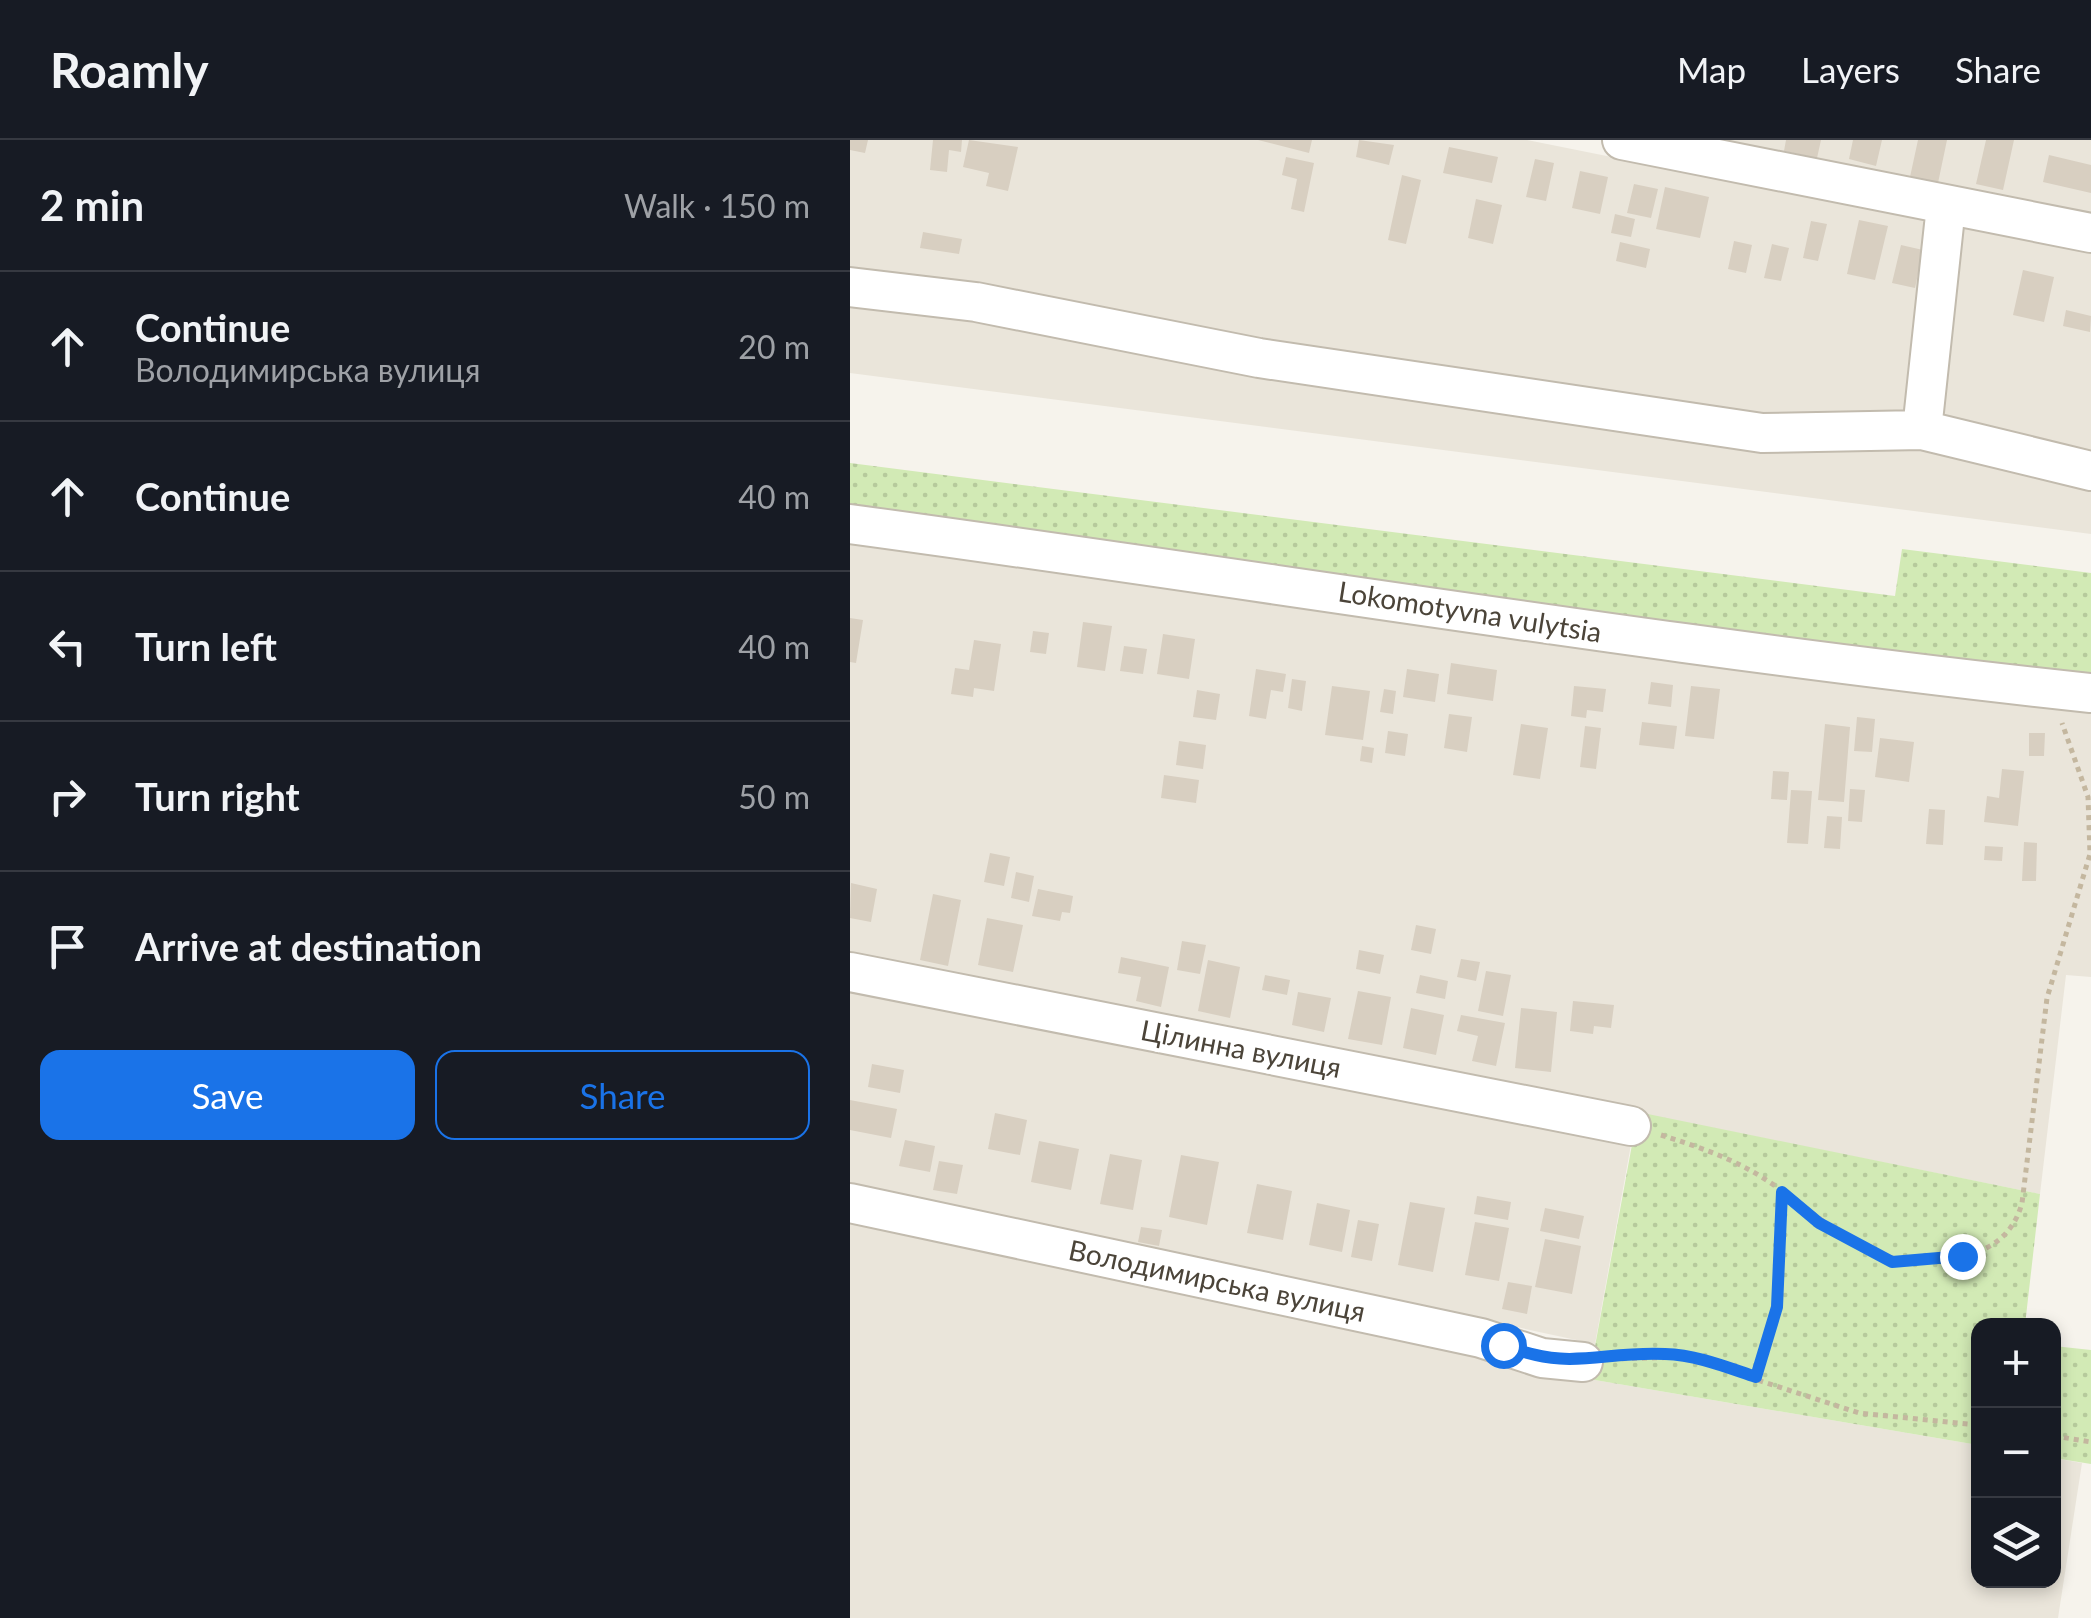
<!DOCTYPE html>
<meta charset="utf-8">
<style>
body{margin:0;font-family:Lato,sans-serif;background:#20242c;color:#f1f3f6}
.controls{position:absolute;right:30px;bottom:30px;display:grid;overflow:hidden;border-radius:20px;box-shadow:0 5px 15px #0003}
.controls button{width:90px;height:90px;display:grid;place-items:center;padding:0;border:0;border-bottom:2px solid #363941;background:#171b24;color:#f1f3f6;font:50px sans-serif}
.stop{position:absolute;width:30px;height:30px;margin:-22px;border:8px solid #1a73e8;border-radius:50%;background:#fff}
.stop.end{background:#1a73e8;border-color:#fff;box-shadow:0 2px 10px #0008}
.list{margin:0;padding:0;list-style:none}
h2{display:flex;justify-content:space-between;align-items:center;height:130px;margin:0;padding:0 40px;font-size:42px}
h2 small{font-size:32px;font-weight:400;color:#9ea1a6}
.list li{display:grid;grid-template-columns:65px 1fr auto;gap:30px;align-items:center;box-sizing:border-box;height:150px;padding:0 40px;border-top:2px solid #363941}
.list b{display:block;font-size:38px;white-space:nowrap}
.list p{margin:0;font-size:32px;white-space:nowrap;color:#9ea1a6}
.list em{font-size:32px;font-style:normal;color:#9ea1a6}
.actions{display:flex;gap:20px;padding:30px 40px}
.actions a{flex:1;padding:22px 0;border:2px solid #1a73e8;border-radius:20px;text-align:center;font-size:35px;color:#1a73e8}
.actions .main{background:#1a73e8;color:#fff}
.icon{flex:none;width:55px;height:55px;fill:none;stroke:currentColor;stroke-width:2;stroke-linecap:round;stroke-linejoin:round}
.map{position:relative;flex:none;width:1241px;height:1478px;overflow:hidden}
header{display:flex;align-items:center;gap:60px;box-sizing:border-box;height:140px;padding:0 50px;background:#171b24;border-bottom:2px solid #363941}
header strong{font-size:48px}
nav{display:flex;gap:55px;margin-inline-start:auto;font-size:35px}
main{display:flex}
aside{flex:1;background:#171b24}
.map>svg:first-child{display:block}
.residential{fill:#eae5da}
.grass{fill:url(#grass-dots)}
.building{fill:#d8cfc1}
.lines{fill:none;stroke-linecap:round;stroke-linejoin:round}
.minor-casing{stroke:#c2bbae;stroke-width:42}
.path{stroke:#c4b79f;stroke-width:5;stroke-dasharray:5 5;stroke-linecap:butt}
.minor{stroke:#fff;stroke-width:38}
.route{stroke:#1a73e8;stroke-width:12}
.labels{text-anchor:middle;stroke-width:8;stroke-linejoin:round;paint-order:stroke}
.street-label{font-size:28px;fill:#4b4439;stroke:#fff}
</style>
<header>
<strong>Roamly</strong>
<nav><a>Map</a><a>Layers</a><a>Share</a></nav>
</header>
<main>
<aside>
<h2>2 min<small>Walk · 150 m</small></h2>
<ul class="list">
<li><svg class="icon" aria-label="ahead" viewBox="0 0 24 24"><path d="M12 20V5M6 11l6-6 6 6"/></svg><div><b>Continue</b><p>Володимирська вулиця</p></div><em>20 m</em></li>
<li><svg class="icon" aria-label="ahead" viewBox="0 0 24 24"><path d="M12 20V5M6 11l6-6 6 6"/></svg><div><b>Continue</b></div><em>40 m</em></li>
<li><svg class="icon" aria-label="left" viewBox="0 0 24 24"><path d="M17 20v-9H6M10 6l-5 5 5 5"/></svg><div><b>Turn left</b></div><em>40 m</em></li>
<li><svg class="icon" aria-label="right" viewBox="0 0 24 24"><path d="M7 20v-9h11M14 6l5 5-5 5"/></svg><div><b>Turn right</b></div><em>50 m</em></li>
<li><svg class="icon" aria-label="arrive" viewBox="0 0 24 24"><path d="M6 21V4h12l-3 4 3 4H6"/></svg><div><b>Arrive at destination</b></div></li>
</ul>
<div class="actions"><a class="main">Save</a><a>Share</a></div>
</aside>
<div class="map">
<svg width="1241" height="1478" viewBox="0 0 1241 1478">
<defs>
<pattern id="grass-dots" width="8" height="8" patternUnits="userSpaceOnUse" patternTransform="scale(2.5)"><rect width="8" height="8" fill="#d2eab5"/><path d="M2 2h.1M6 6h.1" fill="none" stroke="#b6ca9c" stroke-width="1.8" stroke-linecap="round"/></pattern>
</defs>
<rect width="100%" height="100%" fill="#f6f3ec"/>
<!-- residential -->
<path class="residential" d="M0,0h677l564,113v281l-1241,-161z
M839,0h402v75z
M0,402l1241,166v269l-25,-2 -26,219 -1190,-240z
M0,843l782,156 -37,205 -745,-161z
M0,1077l739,162 389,66v135h76v-122l28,5 -24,155h-1208z"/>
<!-- grass -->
<path class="grass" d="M0,323l1045,133 7,-47 189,24v104l-486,-55 -353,-60 -402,-52z
M788,972l402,82 -15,131 -47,1v119l-389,-66z
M1204,1206l37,4v114l-37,-6z"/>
<!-- building -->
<path class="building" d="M0,0h18l-3,13 -15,-3z
M83,0h29l-1,12 -12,-2 -2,22 -17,-2z
M119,0l49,7 -10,44 -22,-5 3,-13 -26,-6z
M408,0h54l-3,13z
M509,0l35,5 -5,20 -33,-8z
M936,0h35l-4,18 -33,-7z
M1003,0h29l-6,26 -27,-7z
M1068,0h29l-9,43 -28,-6z
M1136,0h28l-11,50 -27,-6z
M599,7l49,10 -6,26 -49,-10z
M1199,15l42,10v28l-48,-11z
M436,17l28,6 -10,49 -13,-3 6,-30 -15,-4z
M685,19l19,4 -8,38 -20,-4z
M730,31l28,6 -8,37 -28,-6z
M552,35l19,5 -15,64 -18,-4z
M784,44l24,5 -7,29 -24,-5z
M815,47l44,10 -9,41 -44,-9z
M626,59l26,6 -9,39 -25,-6z
M765,74l20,5 -4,18 -20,-4z
M1009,80l29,6 -13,54 -28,-6z
M961,81l16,3 -9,37 -15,-3z
M73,92l39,7 -3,15 -39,-6z
M884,101l18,4 -6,28 -18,-4z
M770,102l30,7 -4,19 -30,-7z
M922,104l17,4 -8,33 -17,-3z
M1051,105l22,5 -8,38 -23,-5z
M1173,130l31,7 -10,45 -31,-7z
M1216,170l25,6 -1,16 -27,-6z
M0,478l13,2 -7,43 -6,-1z
M233,482l29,4 -7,45 -28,-4z
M183,491l16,2 -3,21 -16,-2z
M313,494l32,5 -6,40 -32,-5z
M124,500l27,4 -7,47 -20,-3 -1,9 -22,-3 4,-26 14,2z
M274,506l23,3 -4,25 -23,-3z
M601,523l46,7 -4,31 -46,-7z
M406,529l30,5 -3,18 -12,-2 -5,29 -17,-3z
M557,529l32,5 -4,28 -32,-5z
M442,539l14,2 -4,30 -14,-3z
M801,542l22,3 -2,22 -23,-3z
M482,546l38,5 -7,49 -38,-5z
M724,546l32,3 -3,23 -16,-2 -1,8 -15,-2z
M841,546l29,3 -6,50 -29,-3z
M534,549l12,2 -3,23 -13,-2z
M347,550l23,4 -4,26 -23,-3z
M599,574l23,3 -5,35 -23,-4z
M1007,577l18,2 -3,33 -18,-1z
M792,582l35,4 -3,23 -35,-4z
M671,584l27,4 -8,51 -27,-4z
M975,584l25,3 -6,75 -26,-2z
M735,586l16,2 -5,41 -16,-2z
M538,591l20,3 -3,22 -20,-3z
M1179,593h16l-1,23h-15z
M1030,598l34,4 -5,40 -34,-5z
M329,601l27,4 -3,24 -27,-4z
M512,606l12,2 -2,15 -12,-2z
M1152,629l22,2 -6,55 -34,-4 3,-26 12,2z
M923,631l16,1 -2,28 -16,-1z
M314,635l35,5 -3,23 -35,-5z
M1000,649l15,1 -3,32 -14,-1z
M941,650l21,1 -4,53 -21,-1z
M1079,669l16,1 -2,35 -17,-1z
M977,676l15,1 -2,32 -16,-1z
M1174,702l13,1 -1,38h-14z
M1135,706l18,1 -1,14 -18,-1z
M140,713l20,4 -6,29 -20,-4z
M166,732l18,4 -5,26 -18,-4z
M1,743l26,6 -6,33 -21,-4z
M188,749l35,7 -3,17 -8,-1 -2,9 -28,-5z
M83,754l28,6 -13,66 -28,-6z
M137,778l36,7 -10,47 -35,-7z
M566,785l20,4 -5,25 -20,-4z
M332,801l24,4 -6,29 -23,-4z
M509,810l25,5 -4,19 -24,-5z
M271,817l48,10 -8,40 -25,-6 5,-24 -23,-4z
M611,819l19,3 -4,19 -19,-4z
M358,820l32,7 -10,51 -32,-7z
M636,831l25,4 -8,41 -25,-5z
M415,835l25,5 -3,15 -25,-5z
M570,835l28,6 -3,18 -29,-6z
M508,851l33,6 -9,48 -34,-6z
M448,852l33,6 -7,34 -32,-7z
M723,861l41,4 -3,23 -17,-2 -1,8 -23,-3z
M561,868l33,7 -8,40 -33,-7z
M671,868l36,4 -6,60 -36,-4z
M611,875l44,8 -9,43 -24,-5 6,-25 -21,-5z
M22,924l32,6 -4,23 -32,-6z
M0,960l47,9 -6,29 -41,-8z
M145,973l32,7 -7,35 -32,-6z
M55,1000l30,6 -5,26 -31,-6z
M189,1001l40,8 -8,41 -40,-8z
M260,1014l32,6 -9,50 -33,-6z
M331,1015l38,7 -12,63 -38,-8z
M89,1021l24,4 -6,29 -24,-4z
M407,1044l35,7 -9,49 -36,-7z
M627,1056l34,6 -3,18 -34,-6z
M560,1062l35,6 -12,64 -35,-7z
M467,1063l33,7 -8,42 -33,-7z
M695,1068l39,8 -5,23 -39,-8z
M508,1080l21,4 -7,37 -21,-4z
M625,1082l34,6 -10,53 -34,-6z
M291,1087l21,3 -3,16 -21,-4z
M695,1099l36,7 -9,48 -37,-7z
M658,1142l24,4 -5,28 -25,-5z"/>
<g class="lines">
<!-- minor casing -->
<g class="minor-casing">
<path id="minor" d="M772,0l469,93
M0,147l126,15 283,56 503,75 160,-3 169,41
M1072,290l24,-224
M0,384c414,56 826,125 1241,169
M0,832l781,154
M0,1063l631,135 61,20 41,4"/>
</g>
<!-- path -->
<path class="path" d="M811,995c35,11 68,22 99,41 76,47 111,107 211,78 27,-8 44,-25 51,-51l25,-205 43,-144 -2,-57 -26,-74
M762,1219l75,-2 172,56 119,12
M906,1236l21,-69 5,-115
M1204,1296l37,6"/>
<!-- minor -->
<use href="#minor" class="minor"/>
</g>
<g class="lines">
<!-- route -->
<path class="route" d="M653,1205c70,27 95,6 162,9 32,1 61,13 91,23l21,-70 5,-115 37,31 73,39 70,-6"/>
</g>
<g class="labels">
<!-- street labels -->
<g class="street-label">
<text transform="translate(620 472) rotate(9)" y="10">Lokomotyvna vulytsia</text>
<text transform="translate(391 909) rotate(11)" y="10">Цілинна вулиця</text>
<text transform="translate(367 1141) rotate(12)" y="10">Володимирська вулиця</text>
</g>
</g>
</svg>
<div class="controls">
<button>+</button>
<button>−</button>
<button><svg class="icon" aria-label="layers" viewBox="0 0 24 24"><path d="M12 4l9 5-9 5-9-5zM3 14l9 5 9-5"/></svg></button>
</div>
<div class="stop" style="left:653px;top:1205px"></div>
<div class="stop end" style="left:1112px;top:1116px"></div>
</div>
</main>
